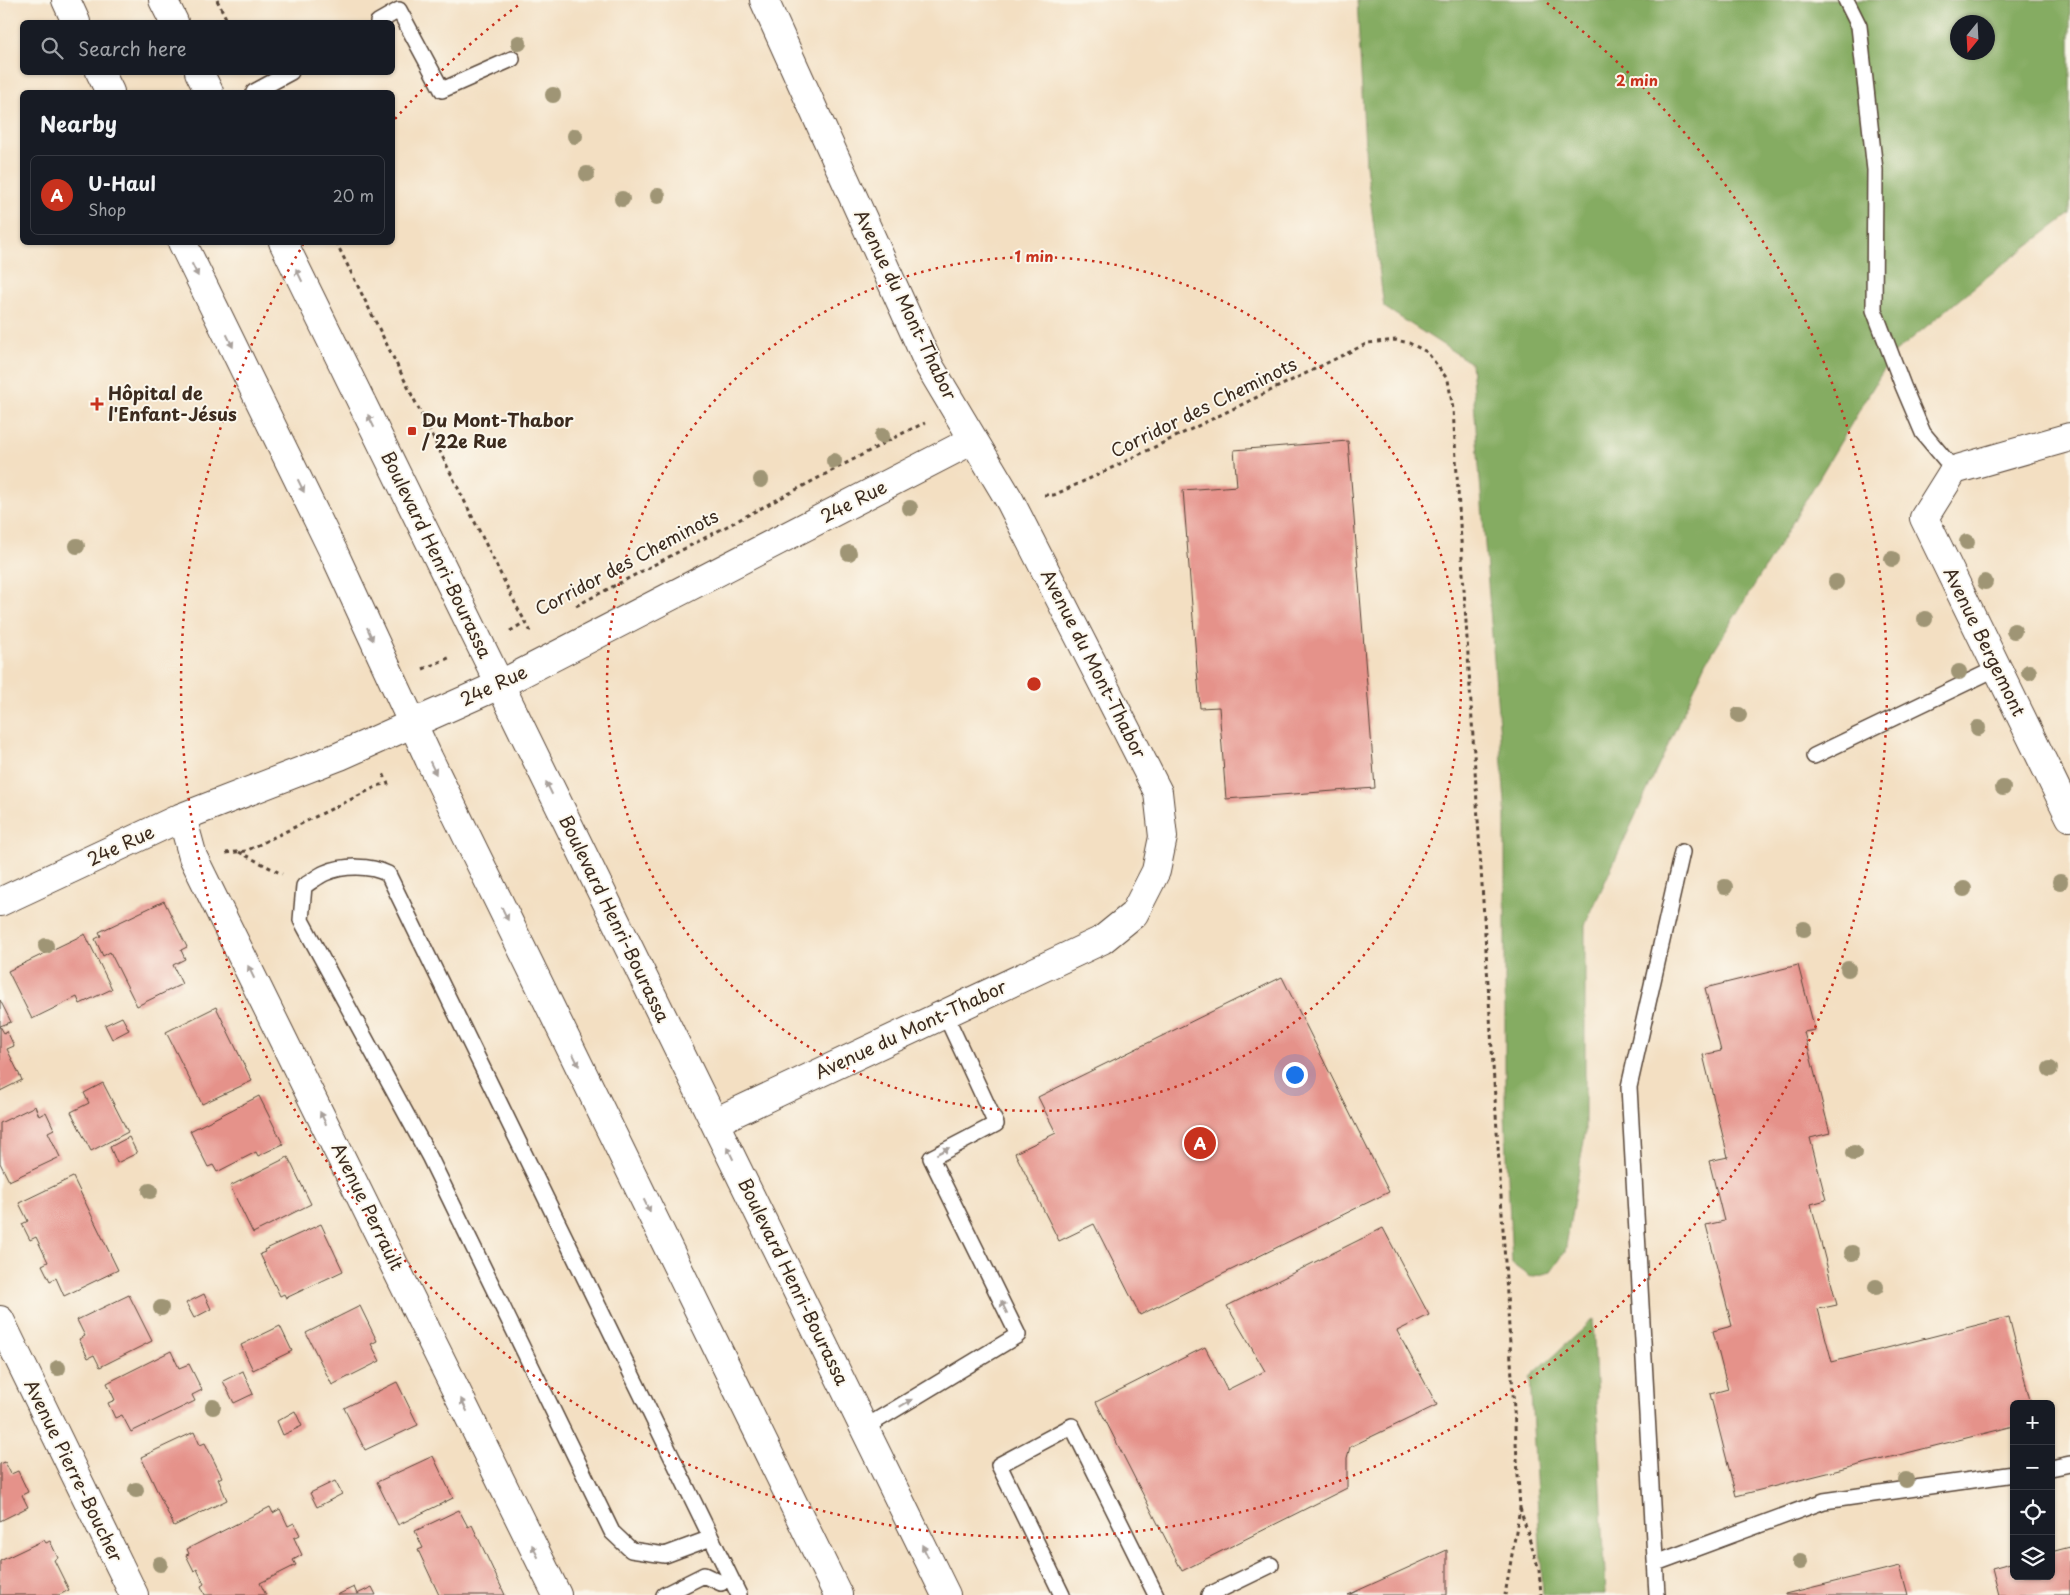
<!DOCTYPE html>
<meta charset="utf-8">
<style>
body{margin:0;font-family:"Playpen Sans",sans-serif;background:#20242c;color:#f1f3f6}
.controls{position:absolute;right:15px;bottom:15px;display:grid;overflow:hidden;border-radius:8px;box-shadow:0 1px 4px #0004}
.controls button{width:45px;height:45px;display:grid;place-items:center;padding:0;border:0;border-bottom:1px solid #363941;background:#171b24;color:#f1f3f6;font:25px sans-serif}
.compass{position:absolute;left:1950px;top:15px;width:45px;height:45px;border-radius:50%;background:#171b24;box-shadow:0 1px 4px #0004;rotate:198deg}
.you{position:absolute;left:1294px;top:1074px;width:18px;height:18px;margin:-12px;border:4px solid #fff;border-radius:50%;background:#1a73e8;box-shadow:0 0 0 8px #1a73e833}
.badge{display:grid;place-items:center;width:32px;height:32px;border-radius:50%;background:#c8321e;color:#fff;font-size:16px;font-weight:700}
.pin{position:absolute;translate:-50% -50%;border:2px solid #fff;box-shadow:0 1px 5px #0006}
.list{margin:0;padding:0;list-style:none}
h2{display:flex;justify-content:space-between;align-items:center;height:65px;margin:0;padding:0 20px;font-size:21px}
h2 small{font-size:16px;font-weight:400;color:#9ea1a6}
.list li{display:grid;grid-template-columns:32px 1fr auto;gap:15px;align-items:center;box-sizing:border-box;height:80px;margin:0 10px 10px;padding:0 10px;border:1px solid #363941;border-radius:8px}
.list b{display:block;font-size:19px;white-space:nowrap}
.list p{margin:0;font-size:16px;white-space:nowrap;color:#9ea1a6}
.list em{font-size:16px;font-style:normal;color:#9ea1a6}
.icon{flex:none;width:28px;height:28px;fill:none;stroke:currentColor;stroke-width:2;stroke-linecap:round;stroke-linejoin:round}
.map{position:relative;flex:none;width:2070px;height:1595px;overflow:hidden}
.search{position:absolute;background:#171b24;box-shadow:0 1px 4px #0004;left:20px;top:20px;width:375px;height:55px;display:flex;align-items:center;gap:12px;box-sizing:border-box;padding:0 18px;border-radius:8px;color:#9ea1a6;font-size:19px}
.panel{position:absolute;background:#171b24;box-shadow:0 1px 4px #0004;left:20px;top:90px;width:375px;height:155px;border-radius:8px}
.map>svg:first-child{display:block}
.forest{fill:#85ac62;stroke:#606b40;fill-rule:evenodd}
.building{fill:#e5928a}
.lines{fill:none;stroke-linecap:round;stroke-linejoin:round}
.service-casing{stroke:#574537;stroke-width:18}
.minor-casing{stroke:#574537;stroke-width:30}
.secondary-casing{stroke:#574537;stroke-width:30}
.path{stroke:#574537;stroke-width:3;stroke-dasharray:4 4;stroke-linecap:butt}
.service{stroke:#fff;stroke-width:15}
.minor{stroke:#fff;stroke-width:28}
.secondary{stroke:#fff;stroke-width:28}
.tree{fill:#9f9575}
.oneway{fill:#a79f9a}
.ring{fill:none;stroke:#c8321e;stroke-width:2.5;stroke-dasharray:2.5 5}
.poi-dot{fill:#c8321e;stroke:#fbf7ec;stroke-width:2}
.labels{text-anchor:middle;stroke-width:4;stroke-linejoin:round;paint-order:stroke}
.street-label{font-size:18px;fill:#3b2a1e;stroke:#fbf7ec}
.poi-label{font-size:18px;font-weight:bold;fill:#3b2a1e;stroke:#fbf7ec;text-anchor:start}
.centre{fill:#c8321e;stroke:#fbf7ec;stroke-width:2.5}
.ring-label{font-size:15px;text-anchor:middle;font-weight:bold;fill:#c8321e;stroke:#fbf7ec;stroke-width:4;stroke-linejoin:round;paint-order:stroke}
</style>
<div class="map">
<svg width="2070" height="1595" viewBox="0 0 2070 1595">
<rect width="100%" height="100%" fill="#fbf7ec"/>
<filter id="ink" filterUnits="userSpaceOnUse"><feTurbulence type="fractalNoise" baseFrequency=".02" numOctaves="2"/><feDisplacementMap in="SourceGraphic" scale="10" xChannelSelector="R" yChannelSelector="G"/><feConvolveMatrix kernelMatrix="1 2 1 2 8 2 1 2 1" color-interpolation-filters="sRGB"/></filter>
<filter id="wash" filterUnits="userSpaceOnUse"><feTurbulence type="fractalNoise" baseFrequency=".0096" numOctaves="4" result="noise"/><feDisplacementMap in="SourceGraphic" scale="20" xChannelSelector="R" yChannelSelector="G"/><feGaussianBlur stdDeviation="1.12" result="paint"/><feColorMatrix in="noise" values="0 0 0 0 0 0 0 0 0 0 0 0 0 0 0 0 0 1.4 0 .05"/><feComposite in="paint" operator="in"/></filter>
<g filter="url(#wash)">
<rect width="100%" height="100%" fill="#f3dfc2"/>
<!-- forest -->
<path class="forest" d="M1357,0h713v214l-86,65 -91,75 -117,196 -69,111 -122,264v209l-20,118 -14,20 -21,5 -18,-13 -7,-151v-310l-34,-440 -87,-56 -18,-142zM1958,22h30v30h-30z
M1593,1319l13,276h-63l-13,-218z"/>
<g id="blocks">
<!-- building -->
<path class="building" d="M1348,441l27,347 -149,11 -7,-92 -19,1 -17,-218 54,-4 -3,-36z
M164,901l23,46 -6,3 4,9 -12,6 9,19 -45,22 -27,-54 -7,4 -8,-17 6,-3 -2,-4z
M85,934l27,55 -32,15 -3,-7 -45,22 -24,-48z
M1798,965l17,65 -11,2 26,101 -20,5 16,62 -15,4 26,101 -19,4 14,53 177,-45 22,87h-17v22l-278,70 -26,-102 18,-5 -15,-58 19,-5 -26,-101 18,-4 -15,-60 19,-4 -25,-102 18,-4 -16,-63z
M1282,977l107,215 -249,123 -46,-91 -35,17 -44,-88 41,-20 -18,-36z
M0,1000l11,22 -11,4 4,7 3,-2 7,15 -7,3 15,31 -22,11z
M216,1007l36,74 -50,23 -36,-72z
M122,1017l7,13 -17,9 -7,-14z
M103,1083l25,49 -37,19 -20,-39 18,-9 -5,-10z
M259,1096l24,48 -25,12 -2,-4 -39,20 -4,-7 -5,2 -18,-36z
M35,1106l4,10 7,-4 8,17 -6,3 12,25 -51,24 -9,-18v-40z
M129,1137l8,16 -20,10 -7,-16z
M288,1157l23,47 -58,29 -23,-47z
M73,1177l45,93 -54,26 -8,-18 -6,3 -8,-16 6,-3 -12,-25 -6,3 -8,-16 6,-3 -9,-18z
M321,1224l22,47 -57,27 -2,-4 -4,2 -20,-42 5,-2 -1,-2z
M1383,1228l46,87 -32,16 40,74 -87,42 -3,11v30l-165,83 -86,-169 109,-55 22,43 38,-19 -38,-65z
M204,1294l7,15 -17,9 -8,-15z
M129,1295l23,46 -52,26 -6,-12 -6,3 -9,-19 6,-3 -8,-16z
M360,1306l17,35 -6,3 9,17 -48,24 -26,-52z
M280,1326l12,25 -39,19 -12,-25z
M171,1351l8,17 10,-4 13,26 -10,5 3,6 -64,31 -9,-17 -7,3 -7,-15 7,-3 -8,-17z
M243,1371l10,23 -19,9 -11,-22z
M397,1382l21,43 -53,25 -21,-42z
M295,1411l7,15 -19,9 -6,-14z
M194,1432l6,13 5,-2 17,34 -4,2 9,21 -53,26 -33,-69z
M433,1456l20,42 -55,27 -21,-43z
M5,1462l6,12 7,-3 10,21 -6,3 6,12 -28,14v-57z
M335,1481l7,13 -25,13 -7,-14z
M270,1507l3,6 7,-4 8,17 6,-3 6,12 -6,3 8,17 -9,5 3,5 -36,18 6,12h-61l-4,-9 3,-2 -7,-15 -3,2 -8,-16 3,-1 -2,-5z
M459,1510l9,17 4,-2 33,70h-66l-21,-45 5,-2 -8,-17z
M44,1540l2,3 4,-2 8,17 -4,2 15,30 -10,5h-59v-34z
M2070,1547v48h-71l-7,-27 22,-6v14h37v-24z
M1447,1550v45h-99z
M1900,1566l8,29h-123v-1z
M354,1587l3,7 15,-7 4,8h-39z"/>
</g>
</g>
<g filter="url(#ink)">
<use href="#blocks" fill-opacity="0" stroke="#574537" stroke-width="1"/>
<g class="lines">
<!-- service casing -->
<g class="service-casing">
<path id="service" d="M1846,0l13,26 16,144 -1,140 29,76 20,47 31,37
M378,22l21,-12 43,80 70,-31
M254,92l37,-20
M1814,756l183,-88
M864,1428l154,-93 -87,-177 65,-34 -51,-110
M2051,1468l19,-4
M711,1538l-46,17 -34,-5 -19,-18 -182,-374 -129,-238 3,-34c7,-4 14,-10 21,-13 19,-8 45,-8 63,1l351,721
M1656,1563l168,-62 190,-27
M664,1595l40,-20 17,8
M1062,1595l-63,-130 73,-39 84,169
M1209,1595l62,-30
M1657,1595l-28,-508 53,-235"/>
</g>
<!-- minor casing -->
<g class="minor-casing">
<path id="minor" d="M2070,437l-116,33 -30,48 146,299
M182,817l11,40 364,738
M0,902l182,-85 158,-61 159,-71 474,-245
M715,1122l387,-182 32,-26 22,-43 7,-34 -5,-45 -148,-291 -80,-134 -166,-367
M0,1320l134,275"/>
</g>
<!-- secondary casing -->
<g class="secondary-casing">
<path id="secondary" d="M66,0l10,22
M163,0l11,22
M100,72l10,20
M199,72l10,20
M182,242l152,311 95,206 409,836
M283,242l663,1353"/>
</g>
<!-- path -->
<path class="path" d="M217,0l11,22
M336,242l182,367 12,21h1
M1044,495h10l41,-19 273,-133 28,-3 13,3 18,9 21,28 5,29 67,1099 -15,87
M576,606l333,-176 16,-7
M510,631l15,-9
M423,669l28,-12
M239,852l43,22
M226,853l20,-2 134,-66 8,-1 -6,-13
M1520,1508l19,62 2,25"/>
<!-- service -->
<use href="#service" class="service"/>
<!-- minor -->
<use href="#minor" class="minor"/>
<!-- secondary -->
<use href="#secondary" class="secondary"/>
</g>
<!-- trees -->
<g class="tree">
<circle cx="519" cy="43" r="8"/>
<circle cx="553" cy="95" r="8"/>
<circle cx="575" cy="136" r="8"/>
<circle cx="587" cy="174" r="8"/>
<circle cx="658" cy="196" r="8"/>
<circle cx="622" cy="199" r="8"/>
<circle cx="882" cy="436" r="8"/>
<circle cx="834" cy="461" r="8"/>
<circle cx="761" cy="480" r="8"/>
<circle cx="910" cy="508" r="8"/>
<circle cx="1967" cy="542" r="8"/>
<circle cx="77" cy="546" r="8"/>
<circle cx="849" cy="553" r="8"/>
<circle cx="1892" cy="559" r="8"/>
<circle cx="1836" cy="582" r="8"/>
<circle cx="1985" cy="582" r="8"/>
<circle cx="1925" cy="619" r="8"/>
<circle cx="2014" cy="631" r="8"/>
<circle cx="1959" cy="672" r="8"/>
<circle cx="2029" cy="672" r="8"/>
<circle cx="1739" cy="715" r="8"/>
<circle cx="1978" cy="728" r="8"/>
<circle cx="2003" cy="788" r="8"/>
<circle cx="2060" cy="882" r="8"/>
<circle cx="1725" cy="887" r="8"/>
<circle cx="1964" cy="889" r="8"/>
<circle cx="1804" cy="929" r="8"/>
<circle cx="46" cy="946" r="8"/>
<circle cx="1848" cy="969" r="8"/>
<circle cx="2050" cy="1069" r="8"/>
<circle cx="1854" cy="1153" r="8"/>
<circle cx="150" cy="1191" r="8"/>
<circle cx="1852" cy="1253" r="8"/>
<circle cx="1876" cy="1287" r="8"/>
<circle cx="161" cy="1308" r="8"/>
<circle cx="58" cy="1368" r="8"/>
<circle cx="213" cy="1407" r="8"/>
<circle cx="1906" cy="1480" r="8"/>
<circle cx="136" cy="1490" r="8"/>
<circle cx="1800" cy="1562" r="8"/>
<circle cx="160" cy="1564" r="8"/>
</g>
<!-- one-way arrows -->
<defs><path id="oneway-solid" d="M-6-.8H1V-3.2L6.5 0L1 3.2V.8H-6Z" transform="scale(1.25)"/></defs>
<g class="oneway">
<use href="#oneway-solid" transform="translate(195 270) rotate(64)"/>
<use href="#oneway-solid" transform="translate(299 275) rotate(-116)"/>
<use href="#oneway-solid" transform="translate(230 341) rotate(64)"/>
<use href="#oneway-solid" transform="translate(371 421) rotate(-116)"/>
<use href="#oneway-solid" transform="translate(301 486) rotate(64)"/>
<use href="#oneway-solid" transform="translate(370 634) rotate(66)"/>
<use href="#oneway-solid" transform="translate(433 768) rotate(64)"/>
<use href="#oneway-solid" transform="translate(549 788) rotate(-116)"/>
<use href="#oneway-solid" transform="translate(505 914) rotate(64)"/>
<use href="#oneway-solid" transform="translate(251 972) rotate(-116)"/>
<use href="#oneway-solid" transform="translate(576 1060) rotate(64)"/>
<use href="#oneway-solid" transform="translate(323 1118) rotate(-116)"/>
<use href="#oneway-solid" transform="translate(943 1151) rotate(-27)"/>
<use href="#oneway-solid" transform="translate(730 1153) rotate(-116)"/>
<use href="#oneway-solid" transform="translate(647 1206) rotate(64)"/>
<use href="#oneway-solid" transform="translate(1004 1307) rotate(-116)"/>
<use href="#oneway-solid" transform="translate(906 1403) rotate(-31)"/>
<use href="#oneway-solid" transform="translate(464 1405) rotate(-116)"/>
<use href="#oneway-solid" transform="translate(535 1551) rotate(-116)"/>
<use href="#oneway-solid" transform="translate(925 1551) rotate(-116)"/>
</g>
</g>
<!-- distance rings -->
<g class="ring">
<circle cx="1034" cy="684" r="427"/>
<path d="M395 119A853 853 0 0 1 521 3M1547 3A853 853 0 1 1 303 245"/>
</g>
<!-- markers -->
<g class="poi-dot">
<path d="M94.5 396.5h5v5h5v5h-5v5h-5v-5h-5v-5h5z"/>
<rect x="407" y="426" width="10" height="10" rx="2.5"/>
</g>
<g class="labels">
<!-- street labels -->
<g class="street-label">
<text transform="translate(905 305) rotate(64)" y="6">Avenue du Mont-Thabor</text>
<text transform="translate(1204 408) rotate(-26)" y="6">Corridor des Cheminots</text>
<text transform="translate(854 502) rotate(-27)" y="6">24e Rue</text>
<text transform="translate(436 555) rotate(64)" y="6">Boulevard Henri-Bourassa</text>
<text transform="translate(627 563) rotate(-28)" y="6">Corridor des Cheminots</text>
<text transform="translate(1984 642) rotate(64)" y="6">Avenue Bergemont</text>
<text transform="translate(1093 664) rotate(63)" y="6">Avenue du Mont-Thabor</text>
<text transform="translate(494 686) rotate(-25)" y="6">24e Rue</text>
<text transform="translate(121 846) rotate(-25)" y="6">24e Rue</text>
<text transform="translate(614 919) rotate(64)" y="6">Boulevard Henri-Bourassa</text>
<text transform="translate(911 1030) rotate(-25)" y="6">Avenue du Mont-Thabor</text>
<text transform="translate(367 1207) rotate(64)" y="6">Avenue Perrault</text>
<text transform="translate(793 1282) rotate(64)" y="6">Boulevard Henri-Bourassa</text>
<text transform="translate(73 1471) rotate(64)" y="6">Avenue Pierre-Boucher</text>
</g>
<!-- poi labels -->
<g class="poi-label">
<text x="108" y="400">Hôpital de<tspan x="108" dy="21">l'Enfant-Jésus</tspan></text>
<text x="422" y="427">Du Mont-Thabor<tspan x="422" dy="21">/ 22e Rue</tspan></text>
</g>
</g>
<circle cx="1034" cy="684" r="8" class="centre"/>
<g class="ring-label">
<text x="1637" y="86">2 min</text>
<text x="1034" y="262">1 min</text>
</g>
</svg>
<div class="controls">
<button>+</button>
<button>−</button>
<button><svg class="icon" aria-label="locate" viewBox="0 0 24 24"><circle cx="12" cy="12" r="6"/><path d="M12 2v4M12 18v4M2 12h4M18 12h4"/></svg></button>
<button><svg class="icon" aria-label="layers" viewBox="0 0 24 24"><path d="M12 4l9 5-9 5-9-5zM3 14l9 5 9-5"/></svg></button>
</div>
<svg class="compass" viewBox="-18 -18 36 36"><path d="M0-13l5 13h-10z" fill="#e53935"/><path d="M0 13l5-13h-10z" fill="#9ea1a6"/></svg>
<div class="you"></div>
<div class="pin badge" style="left:1200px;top:1143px">A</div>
<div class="search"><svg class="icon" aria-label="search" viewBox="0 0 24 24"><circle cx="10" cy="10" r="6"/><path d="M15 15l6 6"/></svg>Search here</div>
<section class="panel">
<h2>Nearby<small></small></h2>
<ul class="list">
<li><span class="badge">A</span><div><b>U-Haul</b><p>Shop</p></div><em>20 m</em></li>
</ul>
</section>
</div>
